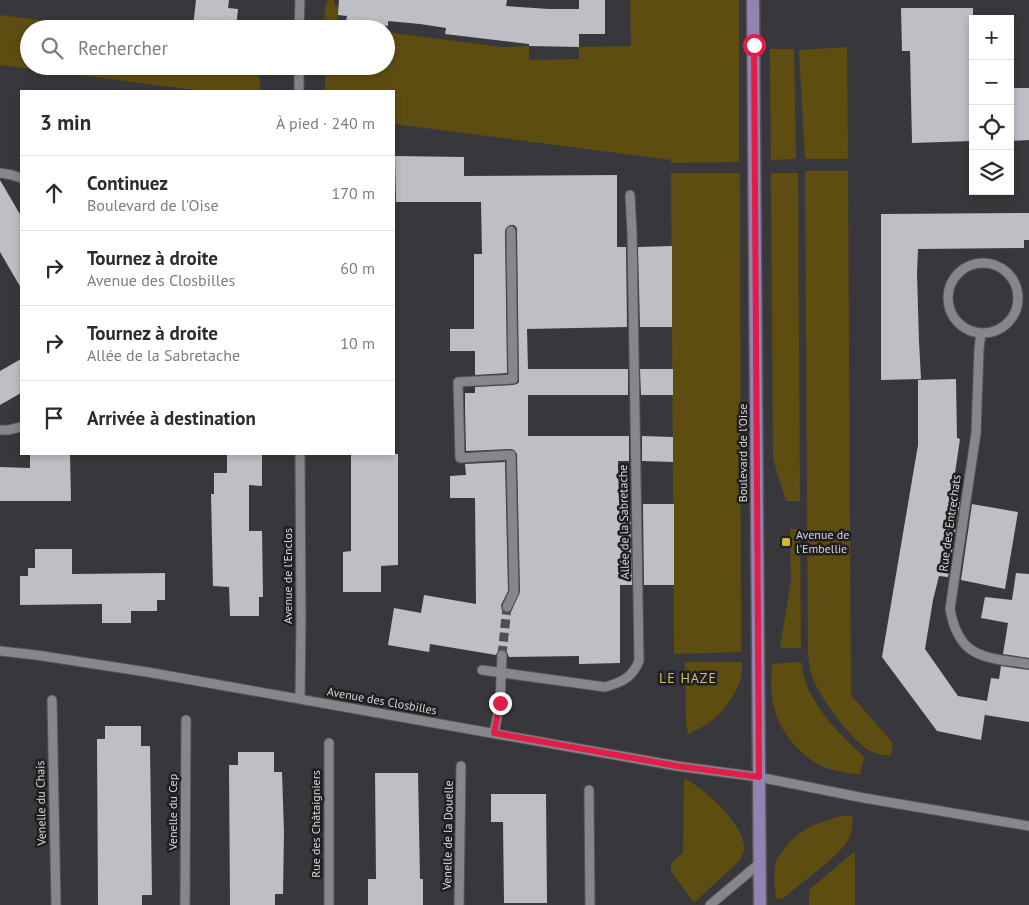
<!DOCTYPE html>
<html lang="fr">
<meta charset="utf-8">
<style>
body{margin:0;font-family:"PT Sans",sans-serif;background:#f7f7f7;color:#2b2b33}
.controls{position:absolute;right:15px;top:15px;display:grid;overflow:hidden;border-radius:0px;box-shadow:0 2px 8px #0003}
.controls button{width:45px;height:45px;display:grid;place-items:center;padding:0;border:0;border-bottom:1px solid #e1e1e2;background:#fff;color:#2b2b33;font:25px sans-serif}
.stop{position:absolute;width:15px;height:15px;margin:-11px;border:4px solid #e11d48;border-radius:50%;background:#fff}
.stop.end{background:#e11d48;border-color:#fff;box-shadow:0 1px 5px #0008}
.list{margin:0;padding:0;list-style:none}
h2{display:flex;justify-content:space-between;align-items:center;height:65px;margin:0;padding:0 20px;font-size:21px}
h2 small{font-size:16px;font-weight:400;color:#7c7c81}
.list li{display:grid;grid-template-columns:32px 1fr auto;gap:15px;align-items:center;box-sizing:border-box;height:75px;padding:0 20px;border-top:1px solid #e1e1e2}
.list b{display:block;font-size:19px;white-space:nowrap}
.list p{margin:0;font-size:16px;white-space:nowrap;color:#7c7c81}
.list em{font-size:16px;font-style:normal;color:#7c7c81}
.icon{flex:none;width:28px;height:28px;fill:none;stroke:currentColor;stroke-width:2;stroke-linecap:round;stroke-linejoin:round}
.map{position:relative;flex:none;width:1029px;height:905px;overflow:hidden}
.search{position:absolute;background:#fff;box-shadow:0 2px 8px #0003;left:20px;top:20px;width:375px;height:55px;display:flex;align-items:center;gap:12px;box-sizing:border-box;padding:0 18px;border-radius:28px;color:#7c7c81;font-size:19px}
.panel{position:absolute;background:#fff;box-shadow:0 2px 8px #0003;left:20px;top:90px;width:375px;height:365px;border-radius:0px}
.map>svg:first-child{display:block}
.green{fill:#5e4d11}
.building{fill:#bfbec4}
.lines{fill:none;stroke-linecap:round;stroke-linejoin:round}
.minor-tunnel{stroke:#504f53;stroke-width:9;stroke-dasharray:9 4.5;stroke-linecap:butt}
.minor-casing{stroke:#565559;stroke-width:11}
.major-casing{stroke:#565559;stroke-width:15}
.minor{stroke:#87868c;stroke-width:9}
.major{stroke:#9184b1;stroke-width:12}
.route{stroke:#e11d48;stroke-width:6}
.poi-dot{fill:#d8b434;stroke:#1f1e20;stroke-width:2}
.labels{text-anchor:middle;stroke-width:5;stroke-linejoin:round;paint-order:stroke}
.street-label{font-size:12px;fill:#d6d6d9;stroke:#1f1e20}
.poi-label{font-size:12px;fill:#d6d6d9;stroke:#1f1e20;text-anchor:start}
.neighbourhood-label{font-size:14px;letter-spacing:1px;fill:#d6be72;stroke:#1f1e20}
</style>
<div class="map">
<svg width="1029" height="905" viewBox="0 0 1029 905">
<rect width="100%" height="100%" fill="#38373b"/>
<!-- green -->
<path class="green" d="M328,0h6l1,6 4,1 -2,16 15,2v3l8,1h-36l1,-22z
M630,0h109v162l-68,1v-3l-277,-36v-33h-69v-25h61v-34l115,15 28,-1v14l50,-1v-12l52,-1z
M0,15l110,14h-81v37h230l1,25h-57l-203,-26z
M847,47l1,112h-43l-6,-109z
M770,49h24l2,110 -25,1z
M805,171h43l3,524 42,48 -2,13c-8,-1 -16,-2 -23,-6 -20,-14 -50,-54 -57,-77 -2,-6 -2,-13 -3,-19z
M671,173h69l1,479 -67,2z
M771,173h27l2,328h-14l-13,-42z
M790,529h10l1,119h-21l11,-67z
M685,662h57c0,5 0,11 -1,16 -8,26 -29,47 -53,56l-2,-11z
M801,662c2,11 4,21 9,31 13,25 34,45 54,64l-4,18c-10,-2 -21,-3 -31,-6 -26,-9 -49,-36 -55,-62 -4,-14 -3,-29 -2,-43z
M684,778c19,10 62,47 60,71 0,5 -4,10 -7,14l-43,40 -23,-32v-8l12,-10z
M841,816h12c-1,6 0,14 -3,20 -8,19 -48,46 -65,61l-4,2h-5c-1,-12 -4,-29 1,-40 3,-6 8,-11 12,-16 16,-17 30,-20 52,-27z
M855,851v54h-46v-15z"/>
<!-- building -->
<path class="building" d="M196,0h33l-1,8 10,1 -2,20h-24l-19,-2z
M339,0h168l-1,6 43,3h30v-9h26v34h-26v13l-50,-1v-2l-84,-10 1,-6 -26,-4 -32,-3v5l-42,-5 1,-5 -9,-1z
M901,8h72v133l-61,2 -2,-92h-8z
M1010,88h19v52l-19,1z
M395,156l69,1v19l153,-1v72h9l1,80 -100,2 1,40h100v26h-100v41h101v25h-11l1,43h11l2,81h-12v78l-41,1v-8l-70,1 -2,-5 -4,-3 -4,1 -3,5 -66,-11 -1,8 -41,-7 6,-37 27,5 3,-18 52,9 -1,-106h-25v-22l16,-1 -1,-11 40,-2 3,129 -7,14 1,6 5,2 4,-1 9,-20 -3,-138 -3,-4 -3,-1 -45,2 -1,-44v-14h10v-6l38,-2 4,-1 2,-2 -2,-154 -3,-3h-4l-4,3 -1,3 2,142 -32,2v-24h-25v-22h24v-75h8l-1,-52h-85z
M0,180l21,36v72l-21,-36z
M1029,213v27h-5v8l-106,1 -1,25 2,67 2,38 -40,1v-166z
M672,246v81h-32l-2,-80z
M21,359v34l-21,12v-34z
M640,369h33v26h-32z
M956,379l1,59 3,1 -9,61 9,2 -12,75 -9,-1 -6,24 -8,49 33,47 29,5 4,-23 8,1 2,-13 28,4v52l-44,-7 1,-8 -5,33 -44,-9 -55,-74 36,-212v-65z
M642,436l31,1v25l-31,-1z
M30,454h40l1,47h-71v-34l30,1z
M227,454h35v32l-13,-1v46h13l1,66h-4v19h-29l-1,-29 -16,-1 -2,-92h3v-21h13z
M351,454h47v111l-17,1v26h-38v-40l8,-1z
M643,504h31v81h-30z
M972,504l46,8 -13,77 -44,-9z
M35,549h37v25l93,-1v27h-8v11h-26v12h-29v-19l-82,1v-29h8v-8h7z
M1016,573l13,1v84l-26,-4 5,-31 -27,-5 4,-21 27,3z
M105,726h36v20h9l2,149h-10v10h-44l-1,-166h8z
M238,752h36v20h8l2,60 -1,62h-8v11h-45l-1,-140h9z
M375,773h43l2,106h3v26h-55v-26h8z
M491,794h55l1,109h-43l-1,-81h-12z"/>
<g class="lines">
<!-- minor-tunnel -->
<path class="minor-tunnel" d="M502,655l5,-48"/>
<!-- minor casing -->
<g class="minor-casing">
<path id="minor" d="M299,29l1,-29
M299,91v-25
M0,173l12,2 9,3
M948 298a35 35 0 1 1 70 0a35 35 0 1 1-70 0Z
M981,333l-2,16 -3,84 -26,176c9,51 36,48 79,55
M0,430h8l13,-3
M507,607l7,-15 -3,-137 -51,3 -2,-76 55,-3 -2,-148
M0,651l36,4 111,17 530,94 82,11 105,21 165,28
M482,670l123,17c17,-5 27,-9 34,-26l-7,-428 -2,-38
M300,699l1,-80 -1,-165
M52,700l4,205
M494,733l6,-30 2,-48
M329,743v162
M589,790l1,115
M185,905l1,-185
M459,905l2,-139
M710,905l50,-42"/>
</g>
<!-- major casing -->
<g class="major-casing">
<path id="major" d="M753,0l7,905"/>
</g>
<!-- minor -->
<use href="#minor" class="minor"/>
<!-- major -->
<use href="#major" class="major"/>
</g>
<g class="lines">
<!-- route -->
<path class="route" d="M500,703l-6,30 183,33 82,11 -5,-732"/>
</g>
<!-- markers -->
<rect class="poi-dot" x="781" y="537" width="10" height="10" rx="2.5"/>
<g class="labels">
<!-- street labels -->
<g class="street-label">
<text transform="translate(743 453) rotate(-90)" y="4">Boulevard de l'Oise</text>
<text transform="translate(624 522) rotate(-91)" y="4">Allée de la Sabretache</text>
<text transform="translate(950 523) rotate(-82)" y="4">Rue des Entrechats</text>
<text transform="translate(288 576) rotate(-90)" y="4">Avenue de l'Enclos</text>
<text transform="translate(382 701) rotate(10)" y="4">Avenue des Closbilles</text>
<text transform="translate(41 803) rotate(-91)" y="4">Venelle du Chais</text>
<text transform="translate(173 812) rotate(-90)" y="4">Venelle du Cep</text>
<text transform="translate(316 824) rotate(-90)" y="4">Rue des Châtaigniers</text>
<text transform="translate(448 835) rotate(-89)" y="4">Venelle de la Douelle</text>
</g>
<!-- poi labels -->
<g class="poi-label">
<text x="796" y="539">Avenue de<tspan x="796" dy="14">l'Embellie</tspan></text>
</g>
<!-- neighbourhood labels -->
<g class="neighbourhood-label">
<text x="688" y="683">LE HAZE</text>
</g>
</g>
</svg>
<div class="controls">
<button>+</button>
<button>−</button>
<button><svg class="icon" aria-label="locate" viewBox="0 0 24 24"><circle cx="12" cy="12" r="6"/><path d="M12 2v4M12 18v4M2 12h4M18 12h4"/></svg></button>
<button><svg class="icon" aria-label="layers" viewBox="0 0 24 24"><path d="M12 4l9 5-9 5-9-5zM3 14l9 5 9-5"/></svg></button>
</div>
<div class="stop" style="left:754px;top:45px"></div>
<div class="stop end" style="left:500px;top:703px"></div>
<div class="search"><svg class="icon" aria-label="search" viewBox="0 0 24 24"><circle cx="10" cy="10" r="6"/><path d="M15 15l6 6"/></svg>Rechercher</div>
<section class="panel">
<h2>3 min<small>À pied · 240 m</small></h2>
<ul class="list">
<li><svg class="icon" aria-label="ahead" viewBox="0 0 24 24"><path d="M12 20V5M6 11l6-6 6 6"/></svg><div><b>Continuez</b><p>Boulevard de l'Oise</p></div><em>170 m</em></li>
<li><svg class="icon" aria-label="right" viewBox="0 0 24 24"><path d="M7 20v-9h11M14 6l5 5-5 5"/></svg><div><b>Tournez à droite</b><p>Avenue des Closbilles</p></div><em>60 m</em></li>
<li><svg class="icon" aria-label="right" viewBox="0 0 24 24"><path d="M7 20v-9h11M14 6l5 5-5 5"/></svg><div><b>Tournez à droite</b><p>Allée de la Sabretache</p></div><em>10 m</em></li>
<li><svg class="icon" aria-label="arrive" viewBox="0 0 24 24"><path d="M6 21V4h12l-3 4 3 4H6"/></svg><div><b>Arrivée à destination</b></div></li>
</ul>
</section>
</div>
